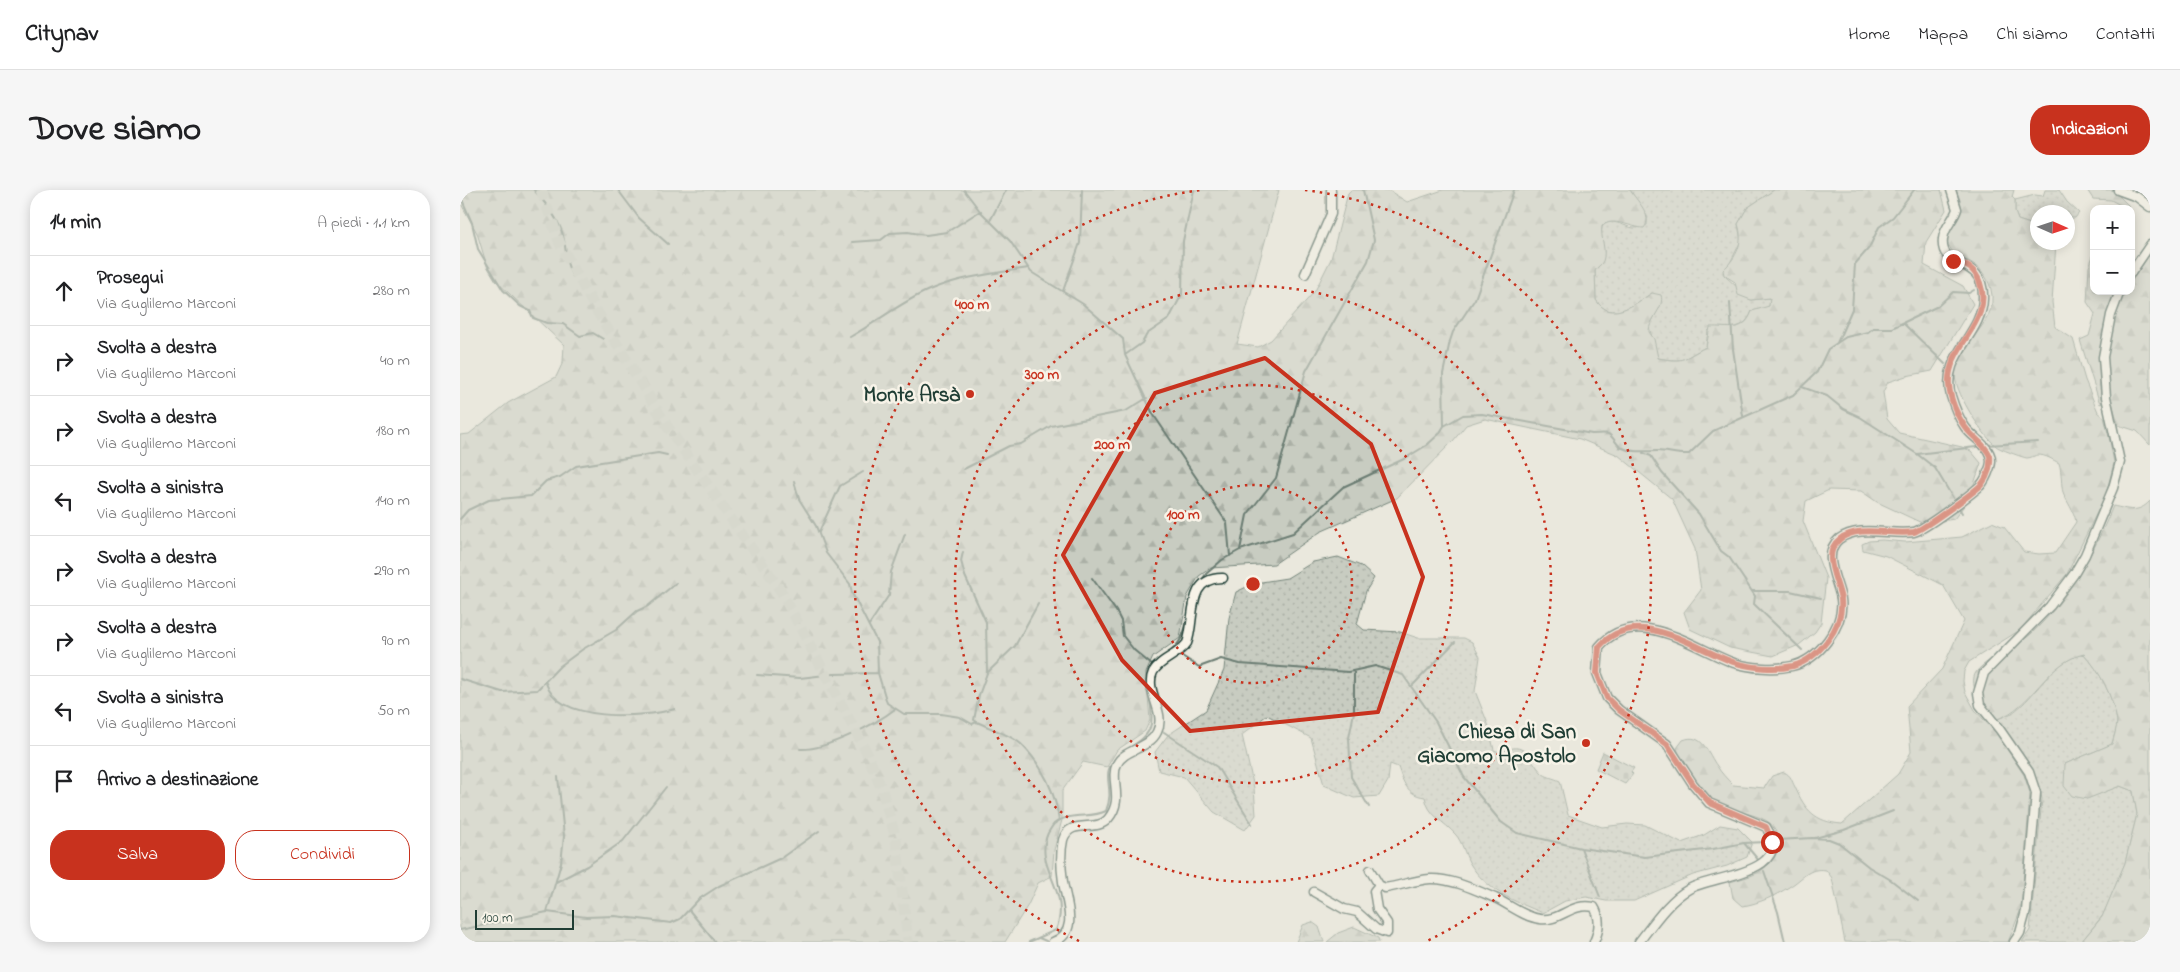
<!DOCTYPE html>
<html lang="it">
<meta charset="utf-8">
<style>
body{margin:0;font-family:"Indie Flower",sans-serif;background:#f6f6f6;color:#202124}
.controls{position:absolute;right:15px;top:15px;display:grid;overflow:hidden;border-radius:10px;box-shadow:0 2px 12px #0003}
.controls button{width:45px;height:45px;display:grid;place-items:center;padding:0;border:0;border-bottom:1px solid #e0e0e0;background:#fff;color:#202124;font:25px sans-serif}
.compass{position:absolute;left:1570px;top:15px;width:45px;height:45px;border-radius:50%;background:#fff;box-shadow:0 2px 12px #0003;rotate:93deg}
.scale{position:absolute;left:15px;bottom:12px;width:99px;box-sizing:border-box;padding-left:5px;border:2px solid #1f3d34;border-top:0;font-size:14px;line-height:18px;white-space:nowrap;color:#1f3d34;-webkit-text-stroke:4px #f7f3e8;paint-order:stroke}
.stop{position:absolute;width:15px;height:15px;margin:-11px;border:4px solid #c8321e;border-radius:50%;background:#fff}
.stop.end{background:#c8321e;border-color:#fff;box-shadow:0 1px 5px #0008}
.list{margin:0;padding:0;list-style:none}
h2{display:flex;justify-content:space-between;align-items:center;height:65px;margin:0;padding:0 20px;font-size:21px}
h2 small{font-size:16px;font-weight:400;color:#757577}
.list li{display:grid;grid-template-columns:32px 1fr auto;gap:15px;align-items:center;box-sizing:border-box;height:70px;padding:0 20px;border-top:1px solid #e0e0e0}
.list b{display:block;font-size:19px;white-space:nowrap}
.list p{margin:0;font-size:16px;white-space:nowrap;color:#757577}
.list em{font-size:16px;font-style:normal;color:#757577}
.actions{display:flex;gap:10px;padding:15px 20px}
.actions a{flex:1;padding:11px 0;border:1px solid #c8321e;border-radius:20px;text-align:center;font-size:18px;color:#c8321e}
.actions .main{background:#c8321e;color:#fff}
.icon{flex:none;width:28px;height:28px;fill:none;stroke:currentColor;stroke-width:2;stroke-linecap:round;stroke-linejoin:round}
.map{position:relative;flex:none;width:1690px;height:752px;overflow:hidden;border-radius:20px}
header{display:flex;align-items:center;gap:30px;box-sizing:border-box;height:70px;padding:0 25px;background:#fff;border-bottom:1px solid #e0e0e0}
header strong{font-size:24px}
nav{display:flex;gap:28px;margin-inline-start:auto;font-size:18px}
.intro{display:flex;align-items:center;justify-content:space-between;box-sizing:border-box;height:120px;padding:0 30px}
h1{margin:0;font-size:35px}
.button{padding:12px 22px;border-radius:20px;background:#c8321e;color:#fff;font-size:18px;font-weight:700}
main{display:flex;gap:30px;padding:0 30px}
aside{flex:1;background:#fff;border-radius:20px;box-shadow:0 2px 12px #0003}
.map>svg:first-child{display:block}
.grass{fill:url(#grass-dots);stroke:#74847a}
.forest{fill:url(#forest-firs);stroke:#74847a}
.cemetery{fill:url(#cemetery-stones);stroke:#74847a}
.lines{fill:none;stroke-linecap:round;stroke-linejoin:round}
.stream{stroke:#6a7c72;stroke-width:2}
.highway-tunnel{stroke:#c1c6bb;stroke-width:11;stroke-dasharray:11 5.5;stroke-linecap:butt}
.minor-casing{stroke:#1f3d34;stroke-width:11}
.minor{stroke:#f7f3e8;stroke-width:8}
.route{stroke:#c8321e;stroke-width:6}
.marked{fill:none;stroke:#c8321e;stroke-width:4;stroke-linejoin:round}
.ring{fill:none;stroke:#c8321e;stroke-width:2.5;stroke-dasharray:2.5 5}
.poi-dot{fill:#c8321e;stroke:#f7f3e8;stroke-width:2}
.labels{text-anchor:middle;stroke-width:5;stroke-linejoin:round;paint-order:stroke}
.poi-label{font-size:21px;font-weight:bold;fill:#1f3d34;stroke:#f7f3e8;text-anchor:end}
.centre{fill:#c8321e;stroke:#f7f3e8;stroke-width:2.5}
.ring-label{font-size:15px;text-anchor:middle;font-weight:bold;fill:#c8321e;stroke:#f7f3e8;stroke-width:5;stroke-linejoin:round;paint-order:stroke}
</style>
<header>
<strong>Citynav</strong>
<nav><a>Home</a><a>Mappa</a><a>Chi siamo</a><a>Contatti</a></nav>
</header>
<div class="intro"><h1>Dove siamo</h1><a class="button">Indicazioni</a></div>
<main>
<aside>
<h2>14 min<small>A piedi · 1.1 km</small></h2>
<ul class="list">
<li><svg class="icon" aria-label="ahead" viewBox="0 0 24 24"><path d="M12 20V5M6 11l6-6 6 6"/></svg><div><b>Prosegui</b><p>Via Guglilemo Marconi</p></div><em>280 m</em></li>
<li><svg class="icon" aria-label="right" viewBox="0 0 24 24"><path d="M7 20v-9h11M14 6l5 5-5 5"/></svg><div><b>Svolta a destra</b><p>Via Guglilemo Marconi</p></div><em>40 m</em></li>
<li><svg class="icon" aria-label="right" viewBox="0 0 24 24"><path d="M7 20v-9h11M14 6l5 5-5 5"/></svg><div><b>Svolta a destra</b><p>Via Guglilemo Marconi</p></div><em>180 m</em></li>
<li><svg class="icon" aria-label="left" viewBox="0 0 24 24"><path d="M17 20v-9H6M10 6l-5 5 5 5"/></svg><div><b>Svolta a sinistra</b><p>Via Guglilemo Marconi</p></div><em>140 m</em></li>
<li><svg class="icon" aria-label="right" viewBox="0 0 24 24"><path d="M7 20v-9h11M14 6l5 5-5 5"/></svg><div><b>Svolta a destra</b><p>Via Guglilemo Marconi</p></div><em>290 m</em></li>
<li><svg class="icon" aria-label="right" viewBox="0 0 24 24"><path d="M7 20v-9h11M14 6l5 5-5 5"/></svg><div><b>Svolta a destra</b><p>Via Guglilemo Marconi</p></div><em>90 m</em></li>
<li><svg class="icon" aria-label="left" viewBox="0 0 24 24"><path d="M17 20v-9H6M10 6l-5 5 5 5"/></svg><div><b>Svolta a sinistra</b><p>Via Guglilemo Marconi</p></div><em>50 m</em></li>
<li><svg class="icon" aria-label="arrive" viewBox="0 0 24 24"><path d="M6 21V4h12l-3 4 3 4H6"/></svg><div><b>Arrivo a destinazione</b></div></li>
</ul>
<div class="actions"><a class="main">Salva</a><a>Condividi</a></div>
</aside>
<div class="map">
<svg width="1690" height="752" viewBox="0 0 1690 752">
<defs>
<pattern id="grass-dots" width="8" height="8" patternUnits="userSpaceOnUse" patternTransform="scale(1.25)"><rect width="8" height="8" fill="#c8ccc1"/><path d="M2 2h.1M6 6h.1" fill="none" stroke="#abb0a6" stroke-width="1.8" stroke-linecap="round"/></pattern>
<pattern id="forest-firs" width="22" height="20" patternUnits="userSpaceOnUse" patternTransform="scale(1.25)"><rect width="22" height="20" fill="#c8ccc1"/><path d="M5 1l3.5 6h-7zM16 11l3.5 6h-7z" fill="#abb0a6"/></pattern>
<pattern id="cemetery-stones" width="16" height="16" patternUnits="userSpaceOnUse" patternTransform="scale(1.25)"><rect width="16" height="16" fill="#c8ccc1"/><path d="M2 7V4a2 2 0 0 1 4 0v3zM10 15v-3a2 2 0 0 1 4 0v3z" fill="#abb0a6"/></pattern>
</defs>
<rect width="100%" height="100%" fill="#eae8dd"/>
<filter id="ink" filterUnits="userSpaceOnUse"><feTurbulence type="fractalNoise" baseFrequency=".02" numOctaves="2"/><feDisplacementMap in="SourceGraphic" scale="10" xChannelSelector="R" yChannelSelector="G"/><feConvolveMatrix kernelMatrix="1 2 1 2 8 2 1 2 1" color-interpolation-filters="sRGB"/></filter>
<g filter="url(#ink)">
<!-- grass -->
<path class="grass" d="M1170,0h144l-27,18 -9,16 3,17 -17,34 27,25 19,-2 -1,9 -17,4c-10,26 -29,11 -44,20l-2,16c-25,12 -19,16 -48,11l-9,-31 12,-23 -9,-11c-16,10 -41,31 -56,7l-1,-29 9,-19 -3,-17 1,-8c9,-11 22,0 32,1 4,0 9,-2 13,-3v-9z
M1585,0h14l8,12 12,11 -4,5h-4l-3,-6h-30l-1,18 -7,-6 -12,-4 -3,-8v-12l20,-5 8,1z
M878,367l23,9 13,12 -8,13 -9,33 7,6 36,2 18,6h46l8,4 8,15 -5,34 13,33 6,26 8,3c22,-15 27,6 40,20 4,4 12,5 18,8l8,34 34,12 25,-3 18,1 36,18 23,-8 16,-10 18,3 14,14 -5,15 -20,9 -34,9 -59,26h-28l-20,-4 -21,4 -22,12c-29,-12 -57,-22 -74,-51 -4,-8 -7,-20 -13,-27 -12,-14 -28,-19 -31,-38 -18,-2 -22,-15 -27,-30l-8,-3 -2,17 -9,15 -25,2 -30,-13 -13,-47 -44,-23 -25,20 12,53 2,27 -11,15 -31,-18 -30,-35 -25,-6 -4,-19 13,-17 38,-25 18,-40 5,-52 7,-26 19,-9 32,-5 26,-16z
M1624,464c16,17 29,43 33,67 1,6 -4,16 -5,23l-47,20 21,35 34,-13 13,5 4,23 -12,49 -22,52 -22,27h-59l8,-12 12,-131c-6,-31 -26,-54 -44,-80 4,-2 10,-4 14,-6 26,-18 39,-52 72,-59z"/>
<!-- forest -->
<path class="forest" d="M0,0h819l-42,154 21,3 13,-7 44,-49 16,-32 17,-66 3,-3h37l19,12 36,-12h187c6,10 24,26 14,38 -12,0 -32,-12 -42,-2 -2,11 5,25 1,35 -2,5 -6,5 -8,10l1,29c15,24 40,3 56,-7l9,2c4,13 -12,23 -12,37l5,7 4,19c28,5 24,1 48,-11l4,-20c18,-1 34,7 42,-16l17,-5 1,-8 -19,2 -13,-5 -3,-13 -11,-7 -1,-5c14,-13 21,-28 15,-46l9,-16 27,-18h167l5,20 -20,32 -2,23 39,21 10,18 -41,67 -26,5 -18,6 -5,10 4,27 12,14 63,14 9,4 10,12 -12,36 -15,20 -30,5 -47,-22 -16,-11 -32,-1 -23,11 -3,20 23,57 -5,45 -6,9 -16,13 -26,11 -43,-8 -40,-19 -6,-17 17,-22 -6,-41 -23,-50 -54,-44 -38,-16 -95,-20 -19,6 -13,16 -56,57 -77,34 -46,32 -63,4 -12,8 -12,21 -7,41 -27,19 -7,16 4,47 -5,11 -28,19 -10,17 -24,-5 -21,29v29l-8,30 -2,26 -14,7 -10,22 -23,37h-545v-507l9,-1 39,-31 48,-26 7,-15 1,-17 -68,-64 -9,-15 -10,-33 -17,-31z
M1496,0h58l-2,7 3,3v12l3,8 12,4 7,6 1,12 18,1 -4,59 3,25 18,12 12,41 13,32 6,5 6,24 4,22 -8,31 -39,80 -47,56 -51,32 -5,9 -1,10 2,11 10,18 21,23 28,42 6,18 -9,116 -13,33h-163l-13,-64 -6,-8c-18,-3 -23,9 -37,17 -14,9 -31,17 -47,19l-9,-8 -3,-16c9,-3 21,-5 29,-10 21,-13 29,-43 2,-54 -15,-6 -33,-8 -47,-17 -11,-7 -34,-40 -37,-53l6,-8c20,-8 25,14 34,26 4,7 10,13 16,19l31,3 8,-12 12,-4c8,4 7,8 11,15 10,23 20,35 47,37l56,-50 13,-22 -4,-46 35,-37 22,-48 -21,-36 -57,-29 -23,-6 -1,-6 7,-3 13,-1 23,2 57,-5 30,-15 12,5 20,25 15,2 16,-1 21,-31c-2,-12 -9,-19 -13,-30 -2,-6 -1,-20 -4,-29 -6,-3 -13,-8 -21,-8 -3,0 -7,3 -11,3 -3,0 -30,-10 -31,-12 -15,-13 -38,-49 -41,-69 -5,-34 53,-53 33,-96 -8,-15 -16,-20 -32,-24l-9,-14c3,-25 23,-24 9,-53z
M1627,0h26l16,16h-7l-11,-6 -18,-1z
M1634,63v38h22c-16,35 -20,74 -14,112l-2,1 -20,-64 9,-4 6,-22 -8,-12 2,-35z
M1690,64v191l-13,-14 -19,-6c-3,-14 -9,-29 -10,-43 -4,-30 2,-65 17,-91h6v-9z
M1690,311v441h-69l21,-25 23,-54 12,-49 -4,-23 -13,-5 -33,13 -15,-3 -8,-10 1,-22 47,-20c2,-7 5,-17 5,-23 -4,-24 -17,-50 -33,-67 -38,8 -52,54 -87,65 -11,-11 -26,-25 -23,-42 2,-14 45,-32 57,-43 39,-37 62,-79 82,-128 15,3 25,8 37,-5z
M852,732l7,5 5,15h-28l7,-17z
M894,737l24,11 1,4h-52l11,-9z"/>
<!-- cemetery -->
<path class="cemetery" d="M1143,562l31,16 -3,4 2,2 -8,10 -29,-15z"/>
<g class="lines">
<!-- stream -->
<path class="stream" d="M74,0c12,14 27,31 30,50 3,14 1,24 9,37
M158,0l21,28 29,26
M504,0l16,21 30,30 21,31 52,32 40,35 2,16 28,59 74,109 3,33
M0,5l12,28 6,26 25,41 17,16 10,5 3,7 14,5 16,1 17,12 13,-3 10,6
M531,29l15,-29
M392,52l29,-2 9,-7 18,-1 18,3 21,-3 33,-21
M603,101l17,-48 2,-53
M1270,113l3,46 10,67
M1443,133l42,41
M390,147c27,-15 51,-35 79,-47 30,-13 67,-17 99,-22
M1377,153l15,-34 3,-45 14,-16 10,-21 14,-10 21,-27
M665,165l17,-12 5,-9 22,-15 13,-25 1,-53 11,-51
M1342,197l25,9 16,13 17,8 57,37 18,14 18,30
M984,236l19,-11 19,-1 110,20c22,-2 16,0 28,13 12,6 24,4 37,4 10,0 21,4 32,3l24,-23 80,-36 24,-23 11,-23 18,-12 22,-5 5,-4h19l46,-22 15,-14 16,1 5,-3
M1527,255l51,-3
M1183,263l8,3 11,17 37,41 22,37 8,6 26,39 -1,8 48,46
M1457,264l59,-7
M504,279l45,-23 12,-2 30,-18 75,-15 21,-13
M334,291l5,18 17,27 10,27 24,31 2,9 25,49 1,31 9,30 17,11h37l19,3 12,7 5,-2c12,6 37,14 45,23 20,20 34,48 37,76
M1499,318l3,5
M0,329l8,-9 21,-10 42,-4 15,-15 14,-4 16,-11 82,-13 9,2
M359,342l21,-46 23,-14
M780,360l7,-35 29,-37 30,-107 62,-110 6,-21 -11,-50
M503,362l-2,9 4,15 21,46 1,51 -8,22 -5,25 3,2
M632,388l24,33 5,10 2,15 11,14 19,16
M739,394l7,-10 16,-14 18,-10 53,-17 50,-46 61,-28 23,-14 12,-11 5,-8 -1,-52 7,-33 3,-9 22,-33 39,-109
M1292,401h38l31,7
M409,435l20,-30 2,-23 14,-38
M707,465c14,-12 17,-20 21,-38
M722,466l17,11 22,-8 19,5 108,8 27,-6 28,9 33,47 28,55 37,45 16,11 64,15 64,9 68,-8 31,-6 22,-1
M894,482v40l-5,26 2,39 18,30
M527,483l28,-27 23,-42
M297,485l43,3 34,-4 44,-1
M0,489l42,13 35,-2 23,-24 23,-17 33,-19 21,-19 11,-5 28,-23
M86,493c12,40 97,35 129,26
M952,496l43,-44
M704,542l53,35 35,57
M340,559c24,2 76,-25 95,-40
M1355,648l29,-8 49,-19
M1318,650l34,-2 17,1 10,4 30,24 22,13 27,21
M1284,653l16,19
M1121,658l19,49
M1304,681l14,41 7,30
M96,692l31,-16 36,-25 43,-54
M229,720l26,32
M87,722l14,-49 3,-27 -6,-59
M0,740l87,-18 39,5 29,-1 56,7 9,-4 19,-20 20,-13 62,-28 38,-27
M579,748l7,3
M569,752l27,-12c4,-10 5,-19 3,-30 -5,-24 -22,-42 -11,-67 2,-3 4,-7 6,-9 15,-13 37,-5 52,-13 8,-19 -1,-31 3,-42 8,-20 38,-24 42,-45 2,-11 -1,-24 -3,-35"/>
<!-- highway-tunnel -->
<path class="highway-tunnel" d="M81,0l19,54 38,69 69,113 114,165 85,160 16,39 14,49 12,103"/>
<!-- minor casing -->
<g class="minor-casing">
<path id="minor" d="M1658,0l19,7 13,10
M1671,83l19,-28
M845,84l26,-60v-24
M910,680l9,15 6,3c15,-2 30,-8 45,-9 21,-1 46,11 65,19 15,7 29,19 45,21 20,3 31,-17 54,-12 7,11 5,24 0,35
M854,702l30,17 13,3 19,17 11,4v-10l-10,-14 -3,-18 5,-6
M593,752c27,-9 13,-40 10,-60 -2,-14 -3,-29 0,-42 7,-23 33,-7 45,-21 17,-20 1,-39 9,-55 7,-15 32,-15 40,-32 10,-20 -13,-41 -4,-60 7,-13 26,-17 34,-29 9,-23 -2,-66 36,-65
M1179,752c14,-18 30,-42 50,-53 24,-14 107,-15 77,-62l-57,-24 -16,-19 -26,-40 -48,-34 -12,-12 -10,-25 2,-26c37,-44 94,1 135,16 16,5 41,7 58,3 26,-6 53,-40 49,-67 -3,-18 -20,-45 -2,-60 20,-15 53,-3 75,-7 11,-3 56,-37 66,-46 5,-5 8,-13 10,-19 6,-19 -16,-27 -25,-40 -7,-10 -11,-21 -14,-31 -11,-40 31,-61 32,-97 2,-45 -44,-27 -40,-60 1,-12 11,-19 14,-30l-6,-19
M1554,752l6,-9 6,-22 10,-118 -7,-21 -29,-42 -20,-25 -2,-12 6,-20 66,-67 24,-32 11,-19 28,-67 7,-26 -14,-65 -3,-40 8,-42 9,-24"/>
</g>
<!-- minor -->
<use href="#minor" class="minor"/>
</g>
</g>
<g class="lines" filter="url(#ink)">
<!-- route -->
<path class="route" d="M1312,652l-6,-15 -56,-24 -17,-19 -26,-40 -48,-34 -12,-12 -10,-25 2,-26c37,-43 94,1 134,15 17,6 43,8 60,4 25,-7 51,-39 48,-66 -2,-18 -21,-46 -1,-61 19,-15 52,-3 74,-7 8,-2 62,-41 68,-48 6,-8 9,-19 8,-28 -5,-12 -17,-18 -25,-29 -8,-11 -15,-28 -16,-42 -3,-39 45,-63 31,-102 -5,-14 -13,-19 -27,-22"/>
</g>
<!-- marked area -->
<path d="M0 0H1690V752H0ZM805,168l106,86 52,133 -45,135 -188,19 -68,-71 -59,-105 92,-162z" fill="#eae8dd" fill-opacity=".55" fill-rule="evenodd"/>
<path class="marked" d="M805,168l106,86 52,133 -45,135 -188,19 -68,-71 -59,-105 92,-162z"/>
<!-- distance rings -->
<g class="ring">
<circle cx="793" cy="394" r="99"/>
<circle cx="793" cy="394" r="199"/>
<circle cx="793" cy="394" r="298"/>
<path d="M619 751A397 397 0 0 1 741 0M845 0A397 397 0 0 1 967 751"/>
</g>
<!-- markers -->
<g class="poi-dot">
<circle cx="510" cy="204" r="5"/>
<circle cx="1126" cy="553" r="5"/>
</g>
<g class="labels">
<!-- poi labels -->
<g class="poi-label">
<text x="500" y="211">Monte Arsà</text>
<text x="1116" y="548">Chiesa di San<tspan x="1116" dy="24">Giacomo Apostolo</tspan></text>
</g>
</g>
<circle cx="793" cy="394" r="8" class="centre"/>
<g class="ring-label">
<text x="512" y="119">400 m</text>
<text x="582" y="189">300 m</text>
<text x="652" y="259">200 m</text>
<text x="723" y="329">100 m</text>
</g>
</svg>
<div class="controls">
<button>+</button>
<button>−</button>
</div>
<svg class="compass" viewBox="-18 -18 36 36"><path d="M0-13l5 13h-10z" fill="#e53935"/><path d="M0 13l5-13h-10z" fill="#757577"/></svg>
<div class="scale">100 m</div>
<div class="stop" style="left:1312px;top:652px"></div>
<div class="stop end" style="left:1493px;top:71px"></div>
</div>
</main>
